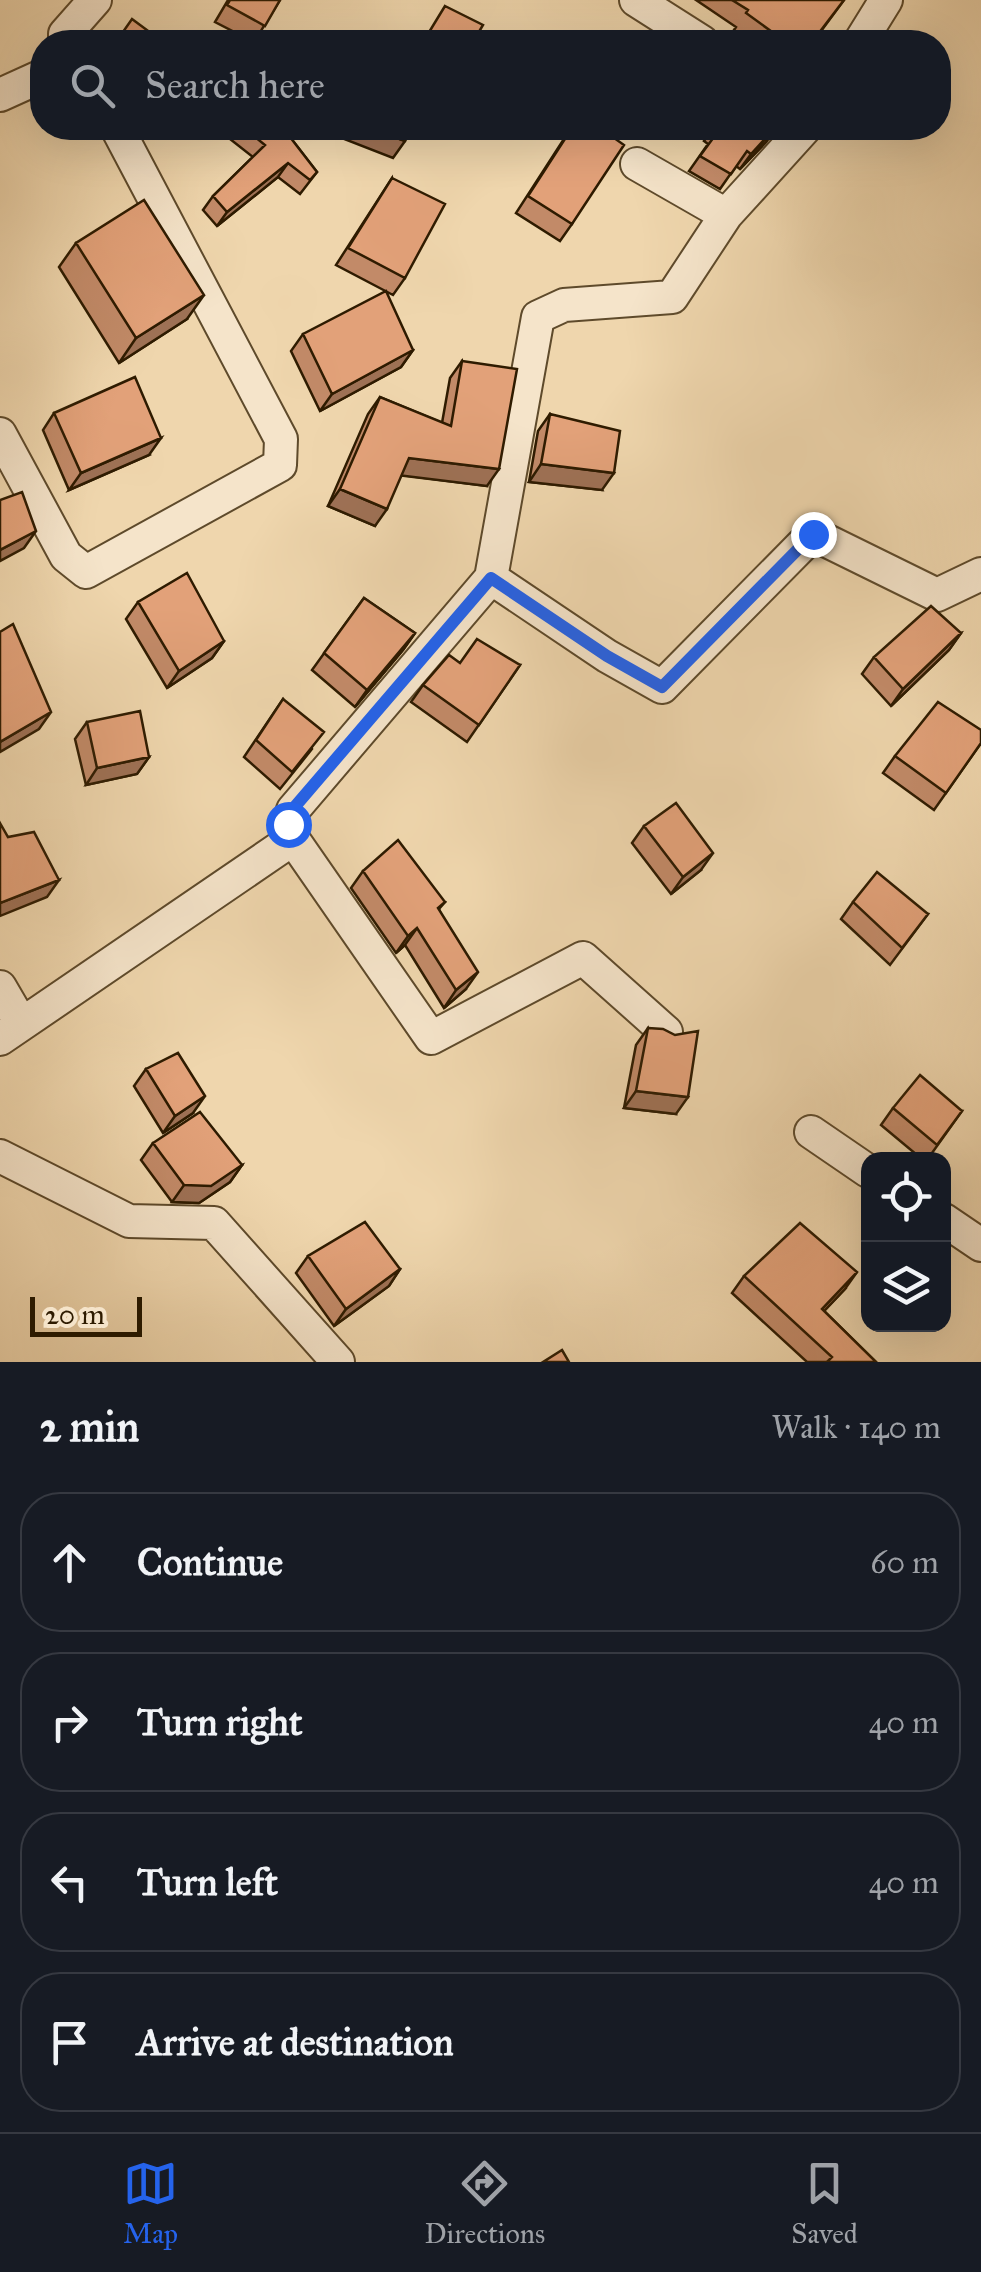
<!DOCTYPE html>
<meta charset="utf-8">
<style>
body{margin:0;font-family:"IM FELL Great Primer",serif;background:#242831;color:#f1f3f6}
.controls{position:absolute;right:30px;bottom:30px;display:grid;overflow:hidden;border-radius:20px;box-shadow:0 10px 40px #0002}
.controls button{width:90px;height:90px;display:grid;place-items:center;padding:0;border:0;border-bottom:2px solid #363941;background:#171b24;color:#f1f3f6;font:50px sans-serif}
.scale{position:absolute;left:30px;bottom:25px;width:112px;box-sizing:border-box;padding-left:10px;border:5px solid #2e1b00;border-top:0;font-size:28px;line-height:35px;white-space:nowrap;color:#2e1b00;-webkit-text-stroke:8px #f5e4ca;paint-order:stroke}
.stop{position:absolute;width:30px;height:30px;margin:-22px;border:8px solid #2563eb;border-radius:50%;background:#fff}
.stop.end{background:#2563eb;border-color:#fff;box-shadow:0 2px 10px #0008}
.list{margin:0;padding:0;list-style:none}
h2{display:flex;justify-content:space-between;align-items:center;height:130px;margin:0;padding:0 40px;font-size:42px}
h2 small{font-size:32px;font-weight:400;color:#9ea1a6}
.list li{display:grid;grid-template-columns:65px 1fr auto;gap:30px;align-items:center;box-sizing:border-box;height:140px;margin:0 20px 20px;padding:0 20px;border:2px solid #363941;border-radius:40px}
.list b{display:block;font-size:38px;white-space:nowrap}
.list em{font-size:32px;font-style:normal;color:#9ea1a6}
.icon{flex:none;width:55px;height:55px;fill:none;stroke:currentColor;stroke-width:2;stroke-linecap:round;stroke-linejoin:round}
.map{position:relative;flex:none;width:981px;height:1362px;overflow:hidden}
.search{position:absolute;background:#171b24;box-shadow:0 10px 40px #0002;left:30px;right:30px;top:30px;height:110px;display:flex;align-items:center;gap:25px;box-sizing:border-box;padding:0 35px;border-radius:40px;color:#9ea1a6;font-size:38px}
.sheet{height:770px;background:#171b24}
nav{display:flex;justify-content:space-around;align-items:center;box-sizing:border-box;height:140px;border-top:2px solid #363941;background:#171b24;font-size:28px;color:#9ea1a6}
nav a{display:grid;justify-items:center;gap:5px}
nav .on{color:#2563eb}
.map>svg:first-child{display:block}
.lines{fill:none;stroke-linecap:round;stroke-linejoin:round}
.minor-casing{stroke:#5e4a2b;stroke-width:36}
.minor{stroke:#f5e4ca;stroke-width:32}
.wall{fill:#c28a68;stroke:#2e1b00;stroke-width:2.5}
.shaded-wall{fill:#9e7155;stroke:#2e1b00;stroke-width:2.5}
.building{fill:#e2a179;stroke:#2e1b00;stroke-width:2.5}
.route{stroke:#2563eb;stroke-width:12}
</style>
<div class="map">
<svg width="981" height="1362" viewBox="0 0 981 1362">
<rect width="100%" height="100%" fill="#efd6ad"/>
<filter id="stains"><feTurbulence type="fractalNoise" baseFrequency=".002" numOctaves="4"/><feColorMatrix values="0 0 0 0 .2 0 0 0 0 .09 0 0 0 0 .02 0 0 0 .5 -.17"/></filter>
<radialGradient id="worn" r=".72"><stop offset=".6" stop-color="#630" stop-opacity="0"/><stop offset="1" stop-color="#630" stop-opacity=".3"/></radialGradient>
<g class="lines">
<!-- minor casing -->
<g class="minor-casing">
<path id="minor" d="M636,0l66,42
M65,42v-8l30,-34
M860,42l26,-42
M0,95l42,-19
M637,164l89,51
M0,434l66,122 20,16 194,-107 1,-26 -164,-311
M491,578l116,78 55,31 151,-153 124,61 44,-21
M0,987l21,36
M666,1032l-83,-74 -152,80 -138,-199 -5,-14 5,-15 198,-232 47,-261 26,-12 108,-8 54,-82 79,-87
M0,1039l293,-200
M811,1132l57,39
M0,1156l129,65 85,2 124,139
M944,1220l37,25"/>
</g>
<!-- minor -->
<use href="#minor" class="minor"/>
</g>
<!-- wall -->
<path class="wall" d="M228,0h52l-26,42 -39,-20z
M696,0h148l-31,42h-62l-17,-12 2,-3z
M216,128h67l34,44 -17,22 -22,-17 -61,49 -14,-16 10,-14 40,-39z
M571,128h39l-38,96 -12,17 -44,-28z
M714,128h62l-10,14 -26,27 -4,-3 -16,23 -31,-18 19,-27 -4,-3z
M392,178l13,100 -12,17 -57,-30z
M76,243l111,76 -68,44 -60,-96z
M303,334l110,16 -12,17 -81,44 -29,-60z
M462,361l25,125 -86,-11 -26,51 -47,-20 40,-92 12,-17 62,26 8,-45z
M54,413l95,42 -80,35 -26,-60z
M550,414l52,76 -73,-8 9,-51z
M364,598l51,35 -12,17 -48,57 -43,-37z
M138,602l86,39 -12,17 -45,30 -41,-69z
M961,633l-12,17 -58,56 -29,-32 12,-17z
M460,663l60,2 -53,77 -56,-40 12,-17z
M283,699l29,50 -32,40 -36,-32z
M87,722l62,35 -12,17 -51,11 -11,-46z
M981,743l-47,67 -51,-37 12,-17z
M644,826l57,44 -30,24 -39,-51z
M363,871l82,31 -6,7 27,80 -22,19 -39,-63 -9,8 -45,-65z
M853,902l75,12 -38,51 -49,-46z
M648,1028l28,86 -52,-6 12,-63z
M146,1069l47,44 -30,20 -29,-47z
M893,1108l69,3 -35,49h-4l-42,-35z
M153,1143l89,22 -12,17 -31,21 -27,-1 -31,-42z
M308,1256l92,13 -11,17 -55,40 -38,-53z
M744,1276l101,13 -21,22 52,51h-69l-75,-69z"/>
<!-- shaded-wall -->
<path class="shaded-wall" d="M346,128h23l36,13 -12,17 -54,-21z
M776,128l-10,14 -26,27 11,-15z
M288,163l-10,14 -61,49 10,-14z
M204,295l-17,24 -68,44 17,-25z
M413,350l-12,17 -81,44 12,-17z
M161,438l-12,17 -80,35 12,-17z
M409,458l90,11 -12,17 -90,-11z
M541,464l73,9 -12,17 -73,-8z
M340,489l47,20 -12,17 -47,-20z
M36,531l-12,17 -24,13v-11z
M415,633l-12,17 -48,57 12,-17z
M961,633l-12,17 -58,56 12,-17z
M224,641l-12,17 -45,30 12,-17z
M51,712l-12,17 -39,23v-10z
M149,757l-12,17 -51,11 11,-17z
M713,853l-12,17 -30,24 12,-17z
M59,880l-12,17 -47,19v-13z
M417,928l-12,17 -9,8 12,-17z
M478,972l-12,17 -22,19 12,-18z
M636,1091l52,6 -12,17 -52,-6z
M205,1096l-12,17 -30,20 12,-17z
M242,1165l-12,17 -31,21 -27,-1 12,-17z
M400,1269l-11,17 -55,40 12,-17z
M857,1272l-12,17 -35,37 12,-17z"/>
<!-- building -->
<path class="building" d="M230,0h50l-15,26 -38,-21z
M732,0h112l-32,42h-26l-40,-29 2,-3z
M445,6l38,19 -10,17h-50z
M132,19l31,23h-47z
M244,128h39l34,44 -7,8 -22,-17 -61,49 -14,-16 52,-51z
M369,128h42l-6,13z
M572,128h38l-3,5 17,12 -52,79 -44,-28z
M716,128h59l-24,26 -4,-3 -16,23 -31,-18 19,-26z
M392,178l53,26 -40,74 -57,-30z
M144,200l60,95 -68,43 -60,-95z
M386,291l27,59 -81,44 -29,-60z
M462,361l55,8 -18,100 -90,-11 -22,51 -47,-20 40,-92 71,29z
M135,377l26,61 -80,35 -27,-60z
M550,414l70,17 -6,42 -73,-9z
M22,492l14,39 -36,19v-50z
M187,573l37,68 -45,30 -41,-69z
M364,598l51,35 -48,57 -43,-37z
M931,606l30,27 -58,56 -29,-32z
M13,624l38,88 -51,30v-110z
M477,639l43,26 -41,60 -56,-40 26,-30 11,8z
M283,699l41,33 -32,40 -36,-32z
M938,702l43,28v13l-35,50 -51,-37z
M140,711l9,46 -52,11 -10,-46z
M676,803l37,50 -30,24 -39,-51z
M0,823l8,14 26,-5 25,48 -59,23z
M398,840l47,62 -7,6 40,64 -22,18 -39,-62 -9,8 -45,-65z
M877,872l51,42 -26,34 -49,-46z
M648,1028l15,1 12,6 23,-4 -10,66 -52,-6z
M178,1053l27,43 -30,20 -29,-47z
M920,1075l42,36 -25,34 -44,-37z
M200,1112l42,53 -31,21 -27,-1 -31,-42z
M365,1222l35,47 -54,40 -38,-53z
M800,1223l57,49 -35,37 54,53h-49l5,-5 -88,-81z
M562,1350l7,12h-26z"/>
<g class="lines">
<!-- route -->
<path class="route" d="M288,824l4,-14 199,-232 116,78 55,31 151,-153"/>
</g>
<rect width="100%" height="100%" filter="url(#stains)"/>
<rect width="100%" height="100%" fill="url(#worn)"/>
</svg>
<div class="controls">
<button><svg class="icon" aria-label="locate" viewBox="0 0 24 24"><circle cx="12" cy="12" r="6"/><path d="M12 2v4M12 18v4M2 12h4M18 12h4"/></svg></button>
<button><svg class="icon" aria-label="layers" viewBox="0 0 24 24"><path d="M12 4l9 5-9 5-9-5zM3 14l9 5 9-5"/></svg></button>
</div>
<div class="scale">20 m</div>
<div class="stop" style="left:288px;top:824px"></div>
<div class="stop end" style="left:813px;top:534px"></div>
<div class="search"><svg class="icon" aria-label="search" viewBox="0 0 24 24"><circle cx="10" cy="10" r="6"/><path d="M15 15l6 6"/></svg>Search here</div>
</div>
<section class="sheet">
<h2>2 min<small>Walk · 140 m</small></h2>
<ul class="list">
<li><svg class="icon" aria-label="ahead" viewBox="0 0 24 24"><path d="M12 20V5M6 11l6-6 6 6"/></svg><div><b>Continue</b></div><em>60 m</em></li>
<li><svg class="icon" aria-label="right" viewBox="0 0 24 24"><path d="M7 20v-9h11M14 6l5 5-5 5"/></svg><div><b>Turn right</b></div><em>40 m</em></li>
<li><svg class="icon" aria-label="left" viewBox="0 0 24 24"><path d="M17 20v-9H6M10 6l-5 5 5 5"/></svg><div><b>Turn left</b></div><em>40 m</em></li>
<li><svg class="icon" aria-label="arrive" viewBox="0 0 24 24"><path d="M6 21V4h12l-3 4 3 4H6"/></svg><div><b>Arrive at destination</b></div></li>
</ul>
</section>
<nav>
<a class="on"><svg class="icon" aria-label="map" viewBox="0 0 24 24"><path d="M3 6l6-2 6 2 6-2v14l-6 2-6-2-6 2zM9 4v14M15 6v14"/></svg>Map</a>
<a><svg class="icon" aria-label="directions" viewBox="0 0 24 24"><path d="M12 3l9 9-9 9-9-9zM9 14v-3h6M13 9l2 2-2 2"/></svg>Directions</a>
<a><svg class="icon" aria-label="saved" viewBox="0 0 24 24"><path d="M7 4h10v16l-5-4-5 4z"/></svg>Saved</a>
</nav>
